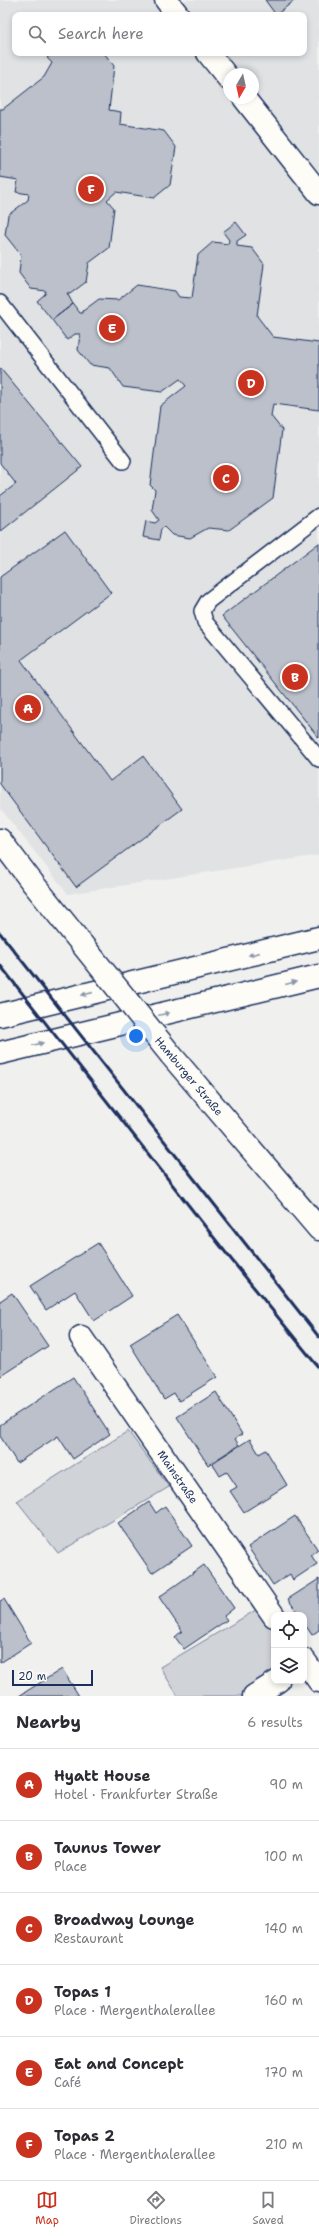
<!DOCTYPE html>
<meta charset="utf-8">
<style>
body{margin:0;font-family:"Shantell Sans",sans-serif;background:#f7f7f7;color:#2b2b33}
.controls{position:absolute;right:12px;bottom:12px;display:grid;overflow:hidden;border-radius:8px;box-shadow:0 2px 6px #0003}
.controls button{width:36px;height:36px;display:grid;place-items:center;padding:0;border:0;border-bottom:1px solid #e1e1e2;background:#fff;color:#2b2b33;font:20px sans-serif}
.compass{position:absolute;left:223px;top:68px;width:36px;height:36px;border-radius:50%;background:#fff;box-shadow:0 2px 6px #0003;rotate:189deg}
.scale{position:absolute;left:12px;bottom:10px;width:81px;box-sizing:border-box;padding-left:4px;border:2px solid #1b2f5e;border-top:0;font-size:11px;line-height:14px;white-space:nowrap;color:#1b2f5e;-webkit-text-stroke:3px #fdfcf7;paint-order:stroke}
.you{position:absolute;left:136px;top:1036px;width:14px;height:14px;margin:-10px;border:3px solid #fff;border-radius:50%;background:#1a73e8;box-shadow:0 0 0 6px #1a73e833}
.badge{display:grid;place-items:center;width:26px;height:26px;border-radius:50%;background:#c8321e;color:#fff;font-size:13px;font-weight:700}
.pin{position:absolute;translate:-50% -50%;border:2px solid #fff;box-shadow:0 1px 4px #0006}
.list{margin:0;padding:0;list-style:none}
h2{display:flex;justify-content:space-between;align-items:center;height:52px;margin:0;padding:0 16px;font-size:17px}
h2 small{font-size:13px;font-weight:400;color:#7c7c81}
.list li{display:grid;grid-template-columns:26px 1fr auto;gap:12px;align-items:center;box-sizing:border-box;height:72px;padding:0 16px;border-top:1px solid #e1e1e2}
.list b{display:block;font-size:15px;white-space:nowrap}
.list p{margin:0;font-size:13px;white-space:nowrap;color:#7c7c81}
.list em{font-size:13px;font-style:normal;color:#7c7c81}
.icon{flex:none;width:22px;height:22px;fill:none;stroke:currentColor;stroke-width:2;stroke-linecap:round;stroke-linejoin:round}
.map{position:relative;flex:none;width:319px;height:1696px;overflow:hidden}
.search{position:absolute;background:#fff;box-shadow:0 2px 6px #0003;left:12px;right:12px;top:12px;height:44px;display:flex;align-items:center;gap:10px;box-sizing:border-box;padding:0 14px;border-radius:8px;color:#7c7c81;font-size:15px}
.sheet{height:484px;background:#fff}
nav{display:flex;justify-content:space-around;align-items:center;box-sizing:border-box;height:56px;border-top:1px solid #e1e1e2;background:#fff;font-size:11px;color:#7c7c81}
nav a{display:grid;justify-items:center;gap:2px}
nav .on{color:#c8321e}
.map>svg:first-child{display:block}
.built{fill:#e0e2e3;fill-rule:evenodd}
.green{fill:#d0d3d8;stroke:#76819b}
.building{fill:#bbc0ca;stroke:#1b2f5e}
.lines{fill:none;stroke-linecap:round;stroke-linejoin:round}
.lane-casing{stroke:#1b2f5e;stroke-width:18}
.street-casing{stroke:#1b2f5e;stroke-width:25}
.secondary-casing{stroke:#1b2f5e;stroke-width:25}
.highway-casing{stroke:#1b2f5e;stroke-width:25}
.lane{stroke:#fdfcf7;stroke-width:15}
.street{stroke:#fdfcf7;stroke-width:22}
.secondary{stroke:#fdfcf7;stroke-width:22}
.highway{stroke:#fdfcf7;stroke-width:22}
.rail{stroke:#1b2f5e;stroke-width:3}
.secondary-bridge-casing{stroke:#1b2f5e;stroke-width:25;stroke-linecap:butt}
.secondary-bridge{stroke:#fdfcf7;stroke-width:22}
.oneway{fill:#8c96aa}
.labels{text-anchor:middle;stroke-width:4;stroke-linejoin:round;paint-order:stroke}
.street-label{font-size:11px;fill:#1b2f5e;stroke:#fdfcf7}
</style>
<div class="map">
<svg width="319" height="1696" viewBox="0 0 319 1696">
<rect width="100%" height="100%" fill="#f0f0ee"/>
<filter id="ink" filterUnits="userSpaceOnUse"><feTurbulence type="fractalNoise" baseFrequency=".025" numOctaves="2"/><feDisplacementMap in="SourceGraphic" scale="8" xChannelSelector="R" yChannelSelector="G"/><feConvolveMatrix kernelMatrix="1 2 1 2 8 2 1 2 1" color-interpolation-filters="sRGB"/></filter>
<g filter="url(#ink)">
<!-- built -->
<path class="built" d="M0,0h319v855l-251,39 -68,-86zM15,15h289v38h-289zM229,74h24v24h-24z"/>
<!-- green -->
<path class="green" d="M128,1431l41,56 -111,66 -41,-52z
M266,1604l8,12v65l-20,15h-76l-18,-29z"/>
<!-- building -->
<path class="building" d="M265,0h30l-19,15z
M53,53h51l10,13 -5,44 12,2 -1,12 44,7 12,16 -6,38 -16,13 -38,-6 -9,8 7,8 -5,40 -20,15 -3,19 -16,12 -3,-1 6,11 -21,16 -15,-19 8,-7 1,-3 -15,-2 -12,-16 2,-18 -16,-20 3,-20 20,-15 1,-6 -13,-2 2,-12 -18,-3v-68h3l41,-32 8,-14 -5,-5z
M236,222l10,13 -9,6v5l15,2 12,16 -7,52 16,21 46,6v67l-46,-6 -2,12 11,14 -9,68 -44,32 -21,-2 -18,10 -18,-3 -8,-8 -3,2 -2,11 -16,-3 3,-16 9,2 4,-3 -7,-10 3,-20 -5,-5 10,-79 26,-20 -6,-7 -18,13 -39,-5 -13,-19 -20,-3 -12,-15 2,-16h-5l-8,6 -15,-20 21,-16 7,9h3v-2l16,-12 19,1 19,-15 38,6 4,6 13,1 6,-43 15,-13 15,2 1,-4 -6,-8z
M0,368l82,99 -82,65v-36l16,-12 -16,-21z
M65,530l46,63 -90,67 89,121 33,-25 39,53 -106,78 -76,-103v-207z
M319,543v195l-97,-122z
M98,1243l34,53 -38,25 -19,-30 -29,19 -16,-24z
M12,1293l36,53 -48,31v-76z
M177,1315l40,62 -38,24 -5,-8 -10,6 -34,-55z
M73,1377l37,57 -37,25 -15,-23 -41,27 -17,-27v-11z
M216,1392l26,42 -7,5 4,6 -31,20 -31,-48z
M250,1439l9,15 7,-4 21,35 -43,27 -14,-21 7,-4 -10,-15 -7,4 -8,-13z
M149,1502l7,11 9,-7 27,40 -40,27 -34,-50z
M295,1516l23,34 -7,5 6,9 -24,16 -3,-6 -17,11 -25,-38z
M204,1565l30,43 -10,8 3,4 -43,29 -9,-12 7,-6 -23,-34z
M319,1579v51l-7,5 -8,-12v-8h-5l-11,-16z
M4,1599l27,44 -31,20v-62z
M62,1669l17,27h-60z"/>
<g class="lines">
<!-- lane casing -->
<g class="lane-casing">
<path id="lane" d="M0,303l123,158
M319,516l-111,85 -6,10 3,11 114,137"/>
</g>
<!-- street casing -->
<g class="street-casing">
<g id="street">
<path d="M166,0l12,15"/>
<path d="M208,53l21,26"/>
<path d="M244,98l75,95"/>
<path id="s1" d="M81,1337l193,279"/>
<path d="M304,1660l15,21"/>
<path d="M254,1696l24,-15"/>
</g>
</g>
<!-- secondary casing -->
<g class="secondary-casing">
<path id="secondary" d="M0,840l32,42
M171,1055l148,174"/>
</g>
<!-- highway casing -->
<g class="highway-casing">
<path id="highway" d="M0,1015l319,-77
M0,1053l319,-77"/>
</g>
<!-- lane -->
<use href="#lane" class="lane"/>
<!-- street -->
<use href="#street" class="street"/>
<!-- secondary -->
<use href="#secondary" class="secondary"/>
<!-- highway -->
<use href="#highway" class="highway"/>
<!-- rail -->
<path class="rail" d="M0,933l319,404
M0,965l226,288 93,115"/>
<!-- secondary-bridge casing -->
<g class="secondary-bridge-casing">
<path id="secondary-bridge" d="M32,882l139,173"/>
</g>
<!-- secondary-bridge -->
<use href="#secondary-bridge" class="secondary-bridge"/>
</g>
<!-- one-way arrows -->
<defs><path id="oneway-solid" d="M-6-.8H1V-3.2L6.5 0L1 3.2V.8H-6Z"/></defs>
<g class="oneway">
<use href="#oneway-solid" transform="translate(254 954) rotate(167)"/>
<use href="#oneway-solid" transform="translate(291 983) rotate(-14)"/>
<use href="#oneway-solid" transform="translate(87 994) rotate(167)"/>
<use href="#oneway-solid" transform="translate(164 1014) rotate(-14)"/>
<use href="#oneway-solid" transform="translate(38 1044) rotate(-14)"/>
</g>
</g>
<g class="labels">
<!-- street labels -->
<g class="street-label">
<text transform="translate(189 1076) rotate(50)" y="4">Hamburger Straße</text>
<text dy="4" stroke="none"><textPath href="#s1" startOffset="170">Mainstraße</textPath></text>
</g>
</g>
</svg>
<div class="controls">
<button><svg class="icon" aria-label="locate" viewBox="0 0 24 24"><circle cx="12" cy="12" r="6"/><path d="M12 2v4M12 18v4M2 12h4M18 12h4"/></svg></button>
<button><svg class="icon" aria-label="layers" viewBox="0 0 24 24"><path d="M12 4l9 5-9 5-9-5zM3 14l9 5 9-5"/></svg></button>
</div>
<svg class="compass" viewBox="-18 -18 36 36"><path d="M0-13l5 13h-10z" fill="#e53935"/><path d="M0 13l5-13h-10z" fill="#7c7c81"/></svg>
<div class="scale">20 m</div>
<div class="you"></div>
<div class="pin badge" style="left:28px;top:708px">A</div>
<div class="pin badge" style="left:295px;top:677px">B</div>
<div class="pin badge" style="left:226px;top:478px">C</div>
<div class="pin badge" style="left:251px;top:383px">D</div>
<div class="pin badge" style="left:112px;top:328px">E</div>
<div class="pin badge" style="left:91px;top:189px">F</div>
<div class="search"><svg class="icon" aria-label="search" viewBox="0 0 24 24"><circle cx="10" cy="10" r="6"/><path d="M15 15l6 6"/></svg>Search here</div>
</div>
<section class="sheet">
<h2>Nearby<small>6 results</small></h2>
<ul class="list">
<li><span class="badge">A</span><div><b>Hyatt House</b><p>Hotel · Frankfurter Straße</p></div><em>90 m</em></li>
<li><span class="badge">B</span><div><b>Taunus Tower</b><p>Place</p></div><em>100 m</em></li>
<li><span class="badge">C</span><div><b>Broadway Lounge</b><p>Restaurant</p></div><em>140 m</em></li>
<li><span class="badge">D</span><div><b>Topas 1</b><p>Place · Mergenthalerallee</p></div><em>160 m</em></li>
<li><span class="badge">E</span><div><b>Eat and Concept</b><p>Café</p></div><em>170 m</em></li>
<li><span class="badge">F</span><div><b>Topas 2</b><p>Place · Mergenthalerallee</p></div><em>210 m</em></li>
</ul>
</section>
<nav>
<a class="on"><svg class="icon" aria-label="map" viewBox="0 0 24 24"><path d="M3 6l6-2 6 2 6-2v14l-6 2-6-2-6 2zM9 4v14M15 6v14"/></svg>Map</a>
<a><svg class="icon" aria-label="directions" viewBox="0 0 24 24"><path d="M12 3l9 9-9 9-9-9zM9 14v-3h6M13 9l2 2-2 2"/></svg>Directions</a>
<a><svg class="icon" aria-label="saved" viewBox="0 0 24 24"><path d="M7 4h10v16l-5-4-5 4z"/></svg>Saved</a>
</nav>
